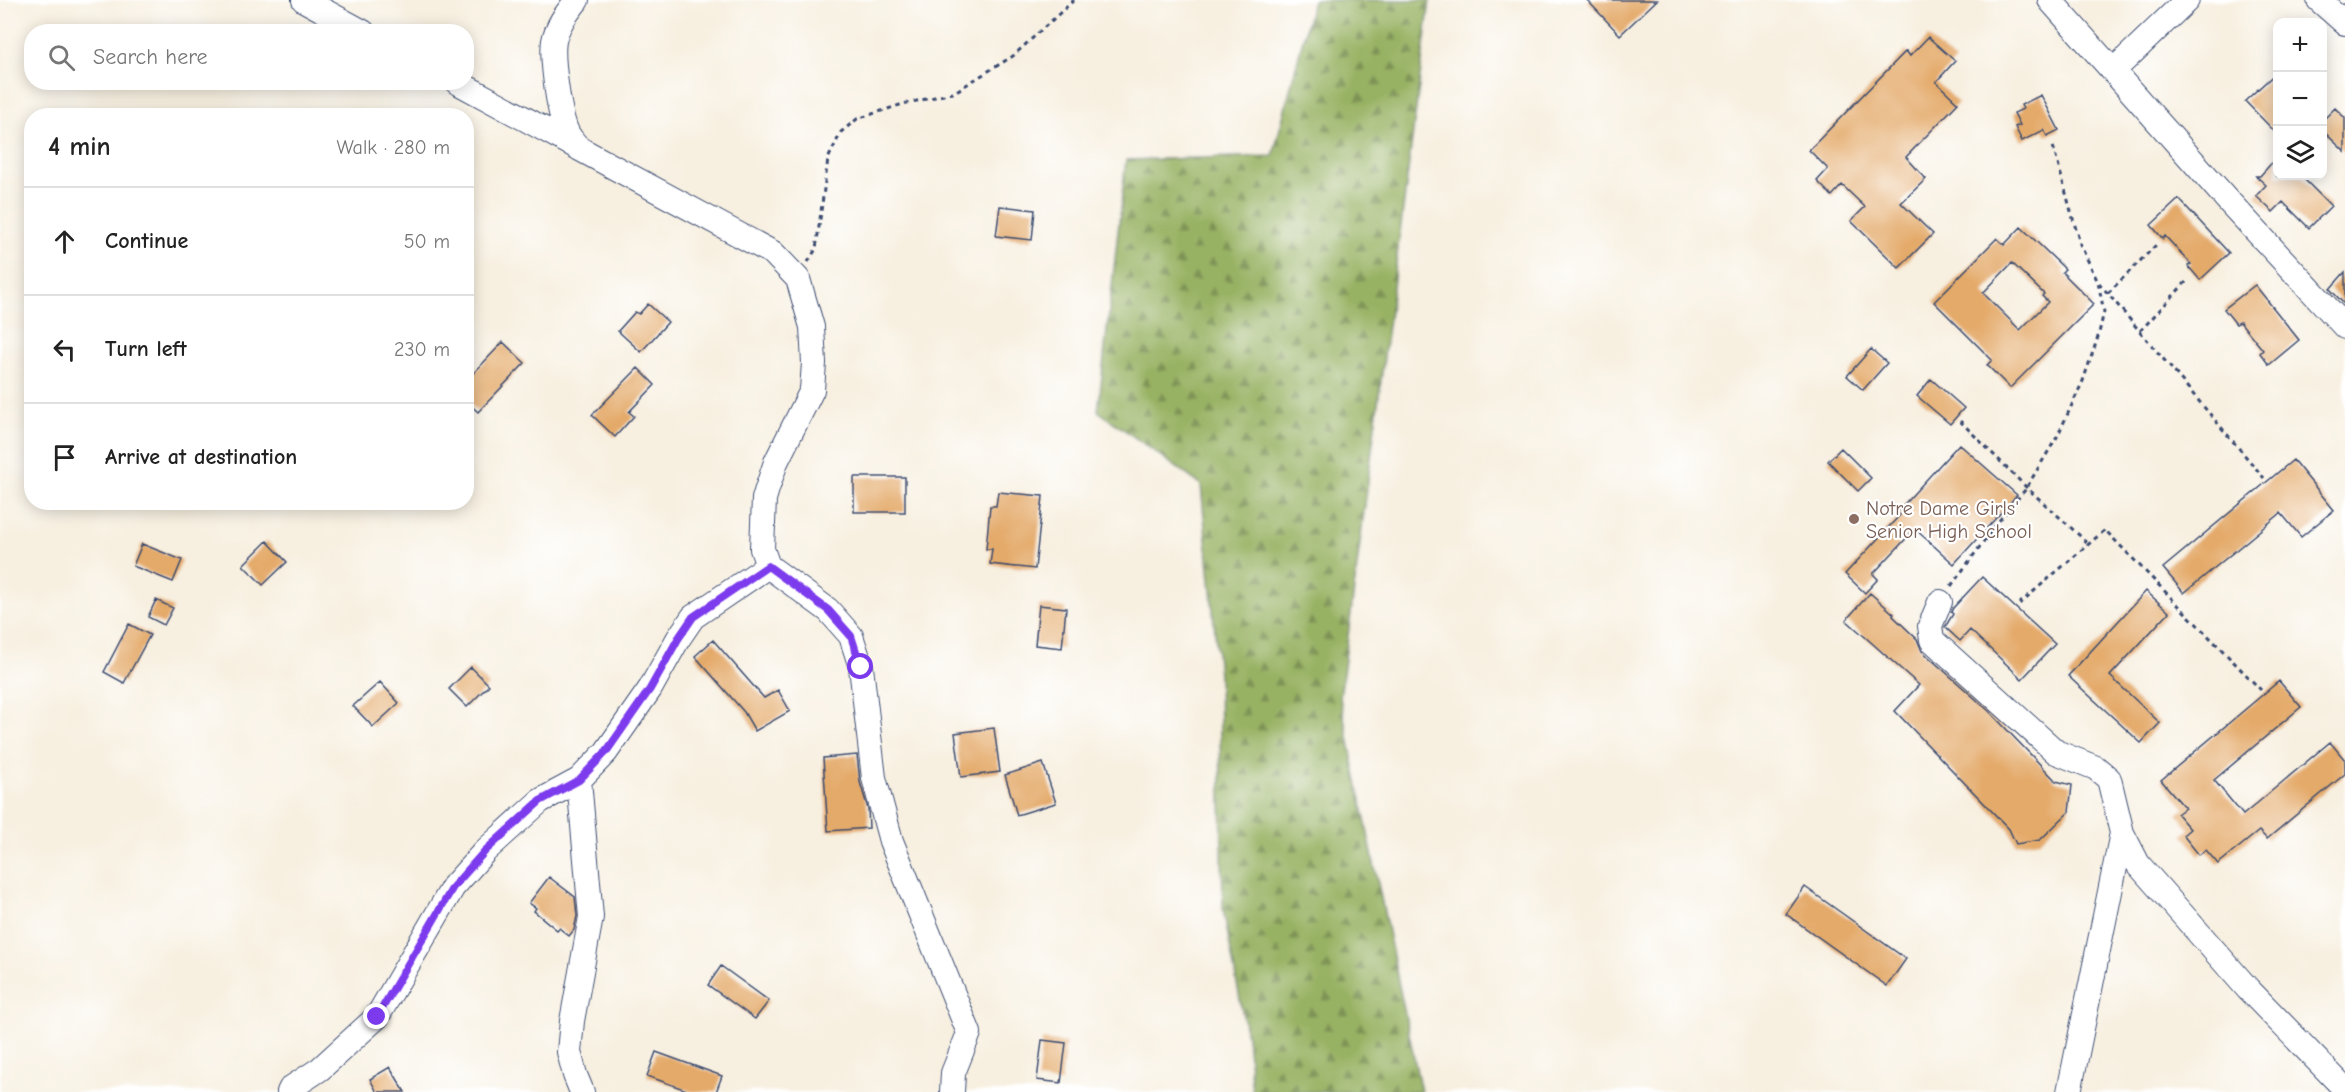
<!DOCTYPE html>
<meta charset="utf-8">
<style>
body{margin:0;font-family:"Comic Neue",sans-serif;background:#f2f2f2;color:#222}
.controls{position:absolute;right:18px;top:18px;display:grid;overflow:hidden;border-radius:12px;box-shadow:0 3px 15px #0003}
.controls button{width:54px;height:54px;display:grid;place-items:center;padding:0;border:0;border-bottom:2px solid #e0e0e0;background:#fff;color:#222;font:30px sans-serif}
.stop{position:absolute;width:18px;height:18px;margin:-14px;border:4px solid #7c3aed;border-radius:50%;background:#fff}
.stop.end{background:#7c3aed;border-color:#fff;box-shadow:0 2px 6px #0008}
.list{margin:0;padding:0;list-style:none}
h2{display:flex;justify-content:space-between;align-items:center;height:78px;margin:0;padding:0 24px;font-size:26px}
h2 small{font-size:20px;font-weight:400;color:#767676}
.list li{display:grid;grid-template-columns:39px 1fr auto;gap:18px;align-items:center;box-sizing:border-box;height:108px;padding:0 24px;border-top:2px solid #e0e0e0}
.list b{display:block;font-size:22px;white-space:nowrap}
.list em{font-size:20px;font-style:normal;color:#767676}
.icon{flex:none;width:33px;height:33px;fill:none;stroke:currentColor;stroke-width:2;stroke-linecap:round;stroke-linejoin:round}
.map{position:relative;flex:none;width:2345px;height:1092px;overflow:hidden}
.search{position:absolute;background:#fff;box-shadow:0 3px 15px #0003;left:24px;top:24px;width:450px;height:66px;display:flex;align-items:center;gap:15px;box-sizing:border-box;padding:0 21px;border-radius:24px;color:#767676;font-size:22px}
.panel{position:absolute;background:#fff;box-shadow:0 3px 15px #0003;left:24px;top:108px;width:450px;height:402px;border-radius:24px}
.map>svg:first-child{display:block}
.forest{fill:url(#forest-firs);stroke:#5a7060;stroke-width:1.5}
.building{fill:#e4aa6b;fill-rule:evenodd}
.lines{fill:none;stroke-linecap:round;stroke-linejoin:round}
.minor-casing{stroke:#3c4c71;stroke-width:26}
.path{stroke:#3c4c71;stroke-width:3;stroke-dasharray:4.5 4.5;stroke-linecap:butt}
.minor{stroke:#fff;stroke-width:24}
.route{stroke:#7c3aed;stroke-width:8}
.education-dot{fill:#8d6e63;stroke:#fff;stroke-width:2}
.labels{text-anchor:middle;stroke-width:4.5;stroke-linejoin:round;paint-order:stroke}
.education-label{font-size:20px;fill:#785e54;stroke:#fff;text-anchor:start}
</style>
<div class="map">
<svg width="2345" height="1092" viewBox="0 0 2345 1092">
<defs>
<pattern id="forest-firs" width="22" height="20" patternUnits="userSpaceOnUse" patternTransform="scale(1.5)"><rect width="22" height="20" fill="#98b263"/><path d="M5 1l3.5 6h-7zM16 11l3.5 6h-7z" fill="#7b9155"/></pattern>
</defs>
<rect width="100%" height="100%" fill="#fff"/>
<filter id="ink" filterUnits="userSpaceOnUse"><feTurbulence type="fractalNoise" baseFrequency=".0167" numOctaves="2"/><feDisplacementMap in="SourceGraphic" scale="12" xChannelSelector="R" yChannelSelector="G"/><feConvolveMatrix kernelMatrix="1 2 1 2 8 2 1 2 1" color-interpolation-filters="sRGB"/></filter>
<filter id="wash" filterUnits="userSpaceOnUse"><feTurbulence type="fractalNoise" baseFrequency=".008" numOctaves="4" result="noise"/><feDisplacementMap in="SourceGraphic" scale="24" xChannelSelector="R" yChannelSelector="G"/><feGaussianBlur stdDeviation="1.35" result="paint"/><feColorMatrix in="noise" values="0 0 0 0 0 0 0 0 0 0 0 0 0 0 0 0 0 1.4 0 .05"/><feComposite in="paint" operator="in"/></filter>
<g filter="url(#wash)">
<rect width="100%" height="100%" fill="#f7efdf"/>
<!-- forest -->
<path class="forest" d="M1313,0h117l-90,698 81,394h-169l-5,-55 -24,-128 -4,-234 -18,-190 -103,-74 28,-251 147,-4z"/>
<g id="blocks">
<!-- building -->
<path class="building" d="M1587,0h70l-37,35z
M1928,37l27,24 -19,21 22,21 -52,54 20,22 -25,24 32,31 -34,34 -48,-47 14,-14 -23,-22 -10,11 -15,-15 11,-12 -19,-19 97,-99 4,5z
M2277,72v62l-32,-33z
M2041,95l18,35 -12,6 -3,-6 -22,11 -7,-14 5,-2 -6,-12 9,-4 -2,-4z
M2335,108l10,10v34l-23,-22v-9z
M2277,157v19h24l30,30 -22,22 -26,-26 -10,10 -17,-16 10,-11 -10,-9h4z
M2179,199l50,54 -29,27 -12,-14 3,-2 -26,-28 -2,3 -12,-14z
M1000,206l35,4 -3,30 -36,-4z
M2021,227l44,42 -3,3 32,32 -84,84 -23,-23 5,-5 -58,-58 63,-64 7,7zM2012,263l32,31 -2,2 6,6 -28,28 -37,-37z
M2345,272v33l-15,-16z
M2255,285l44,55 -30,25 -9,-12 3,-3 -23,-28 -4,2 -12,-15z
M648,304l20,18 -27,30 -23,-21 17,-19 4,2z
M503,342l22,21 -47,49 -12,-11v-20z
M1871,349l16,14 -24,27 -16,-14z
M638,368l17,17 -26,27 5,4 -19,21 -23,-22z
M1931,379l33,29 -14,16 -33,-28z
M1959,444l58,51 -63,69 -39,-35 -42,45 5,5 -13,14 -20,-19 55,-59 -3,-3z
M1841,448l30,30 -13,13 -30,-30z
M2293,460l41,50 -33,27 -20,-24 -97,80 -21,-25z
M854,477h51v35h-51z
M998,492l45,4 -8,73 -45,-5 2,-15h-6l4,-43h6z
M267,541l20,21 -24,23 -20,-20z
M142,544l40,16 -9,22 -40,-16z
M1982,577l73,67 -33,35 -52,-49 -10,11 -15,-14 8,-13 -2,-2 2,-4z
M2146,591l23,21 -59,64 50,47 -19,20 -73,-67z
M1870,593l24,21 -1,2 24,23 5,12 67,60 67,70 16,4 -3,27 -29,28 -24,4 -7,-15 -114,-118 24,-26 -73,-65z
M156,600l17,8 -9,17 -16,-8z
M1039,605l27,3 -4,40 -27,-3z
M129,624l21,11 -26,48 -20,-11z
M713,640l51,58 14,-8 12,21 -35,20 -11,-19 -49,-56z
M471,667l18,18 -22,22 -18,-18z
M2279,681l22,26 -87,73 29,35 87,-73 15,18v14l-78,65 -8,-8 -41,33 -12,-14 -7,5 -16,-20 7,-6 -13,-15 8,-6 -24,-28z
M380,682l19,21 -26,24 -20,-21z
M994,728l6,44 -39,5 -6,-44z
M857,755l3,27 8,27 1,19 -41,3 -5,-73z
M1043,763l13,40 -39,12 -12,-40z
M549,877l26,20 2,19 -3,14 -5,6 -10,-8 -2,2 -23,-19 2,-3 -7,-5z
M1805,887l101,72 -19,27 -101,-72z
M721,966l48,35 -14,18 -47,-34z
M1042,1040l24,3 -5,40 -24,-3z
M656,1052l66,24 -6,16h-24l-45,-16z
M390,1067l15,25h-28l-7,-13z"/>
</g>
</g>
<g filter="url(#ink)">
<use href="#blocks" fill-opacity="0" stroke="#3c4c71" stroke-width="1.5"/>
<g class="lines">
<!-- minor casing -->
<g class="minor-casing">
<path id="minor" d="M304,0l59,32
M577,0c-10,13 -20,25 -23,41 -3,17 5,72 12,89 3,8 8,13 14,19l193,104 25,26 14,48 2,36 -2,27 -36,72 -9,27 -3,10 -2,50 6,17 60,44 23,26 10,31 13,111 17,63 78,192 -16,40 -1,19
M2050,0l181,204 114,123
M2319,0l26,23
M2113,71l74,-71
M457,82l120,65
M1940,602l-10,24 2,14 124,112 40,16 13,11 13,54 16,31 110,125 97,100
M579,780l12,137 -19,104 -3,31 6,23 7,17
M289,1092l2,-4 29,-19 57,-52 76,-130 32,-36 55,-50 39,-21 27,-28 44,-63 28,-50 15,-22 75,-51
M2069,1092l53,-259"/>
</g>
<!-- path -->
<path class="path" d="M808,262l8,-13 12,-90 13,-27 16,-13 46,-15 50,-11 60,-37 61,-56
M2099,283l165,195
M2108,293l49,-49
M2140,331l46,-49
M1960,421l67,67 61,55
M1951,586l47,-64 27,-32 32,-53 26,-56 15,-44 6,-25 -6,-30 -18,-38 -27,-98
M2019,604l86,-74 156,160"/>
<!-- minor -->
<use href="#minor" class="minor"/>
</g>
</g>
<g class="lines" filter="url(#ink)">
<!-- route -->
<path class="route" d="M377,1017l76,-130 32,-36 55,-50 39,-21 27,-28 44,-63 28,-50 15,-22 75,-51 60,44 23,26 10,31"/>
</g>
<!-- markers -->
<circle class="education-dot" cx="1854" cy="519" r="6"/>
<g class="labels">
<!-- education labels -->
<g class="education-label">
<text x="1866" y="515">Notre Dame Girls'<tspan x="1866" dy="23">Senior High School</tspan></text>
</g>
</g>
</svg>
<div class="controls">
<button>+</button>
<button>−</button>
<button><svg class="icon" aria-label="layers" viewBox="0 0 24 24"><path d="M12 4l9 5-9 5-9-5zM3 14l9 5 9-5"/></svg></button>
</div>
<div class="stop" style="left:861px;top:667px"></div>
<div class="stop end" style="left:377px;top:1017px"></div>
<div class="search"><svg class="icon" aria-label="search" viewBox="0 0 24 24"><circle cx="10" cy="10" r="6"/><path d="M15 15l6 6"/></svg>Search here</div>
<section class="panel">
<h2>4 min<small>Walk · 280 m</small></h2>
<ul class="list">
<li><svg class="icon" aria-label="ahead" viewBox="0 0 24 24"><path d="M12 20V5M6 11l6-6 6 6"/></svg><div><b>Continue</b></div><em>50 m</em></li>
<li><svg class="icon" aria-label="left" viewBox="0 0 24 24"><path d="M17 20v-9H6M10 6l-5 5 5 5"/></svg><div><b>Turn left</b></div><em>230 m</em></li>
<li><svg class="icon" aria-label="arrive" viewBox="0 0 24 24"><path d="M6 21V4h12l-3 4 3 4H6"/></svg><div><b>Arrive at destination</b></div></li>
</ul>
</section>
</div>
